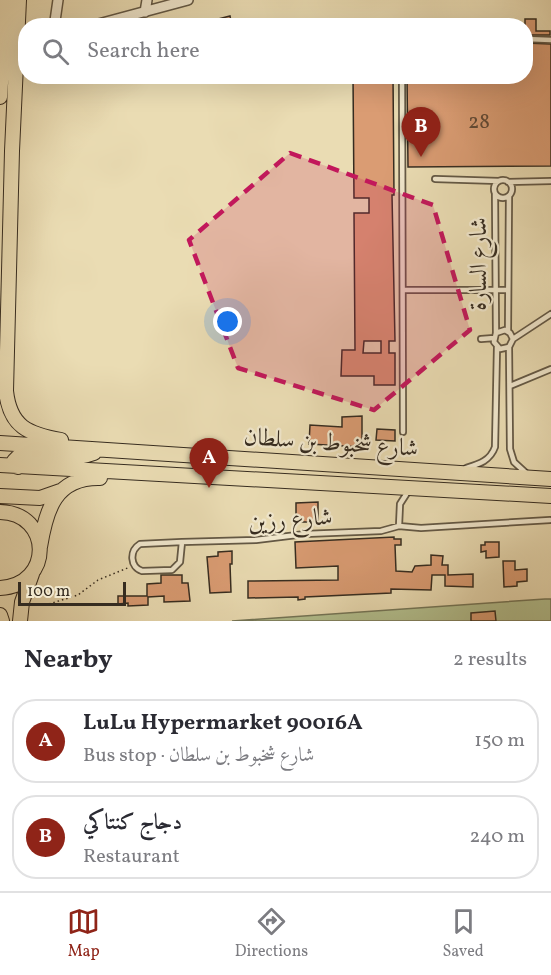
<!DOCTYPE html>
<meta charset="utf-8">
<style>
body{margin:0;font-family:Vollkorn,Amiri,serif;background:#f7f7f7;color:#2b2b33}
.scale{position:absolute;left:18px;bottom:15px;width:108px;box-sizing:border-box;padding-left:6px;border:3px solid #362c20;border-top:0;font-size:16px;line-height:21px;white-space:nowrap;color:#362c20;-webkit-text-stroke:4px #f1e8ce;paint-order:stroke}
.you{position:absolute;left:228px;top:322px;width:21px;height:21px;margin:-15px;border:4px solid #fff;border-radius:50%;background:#1a73e8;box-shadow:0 0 0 9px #1a73e833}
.badge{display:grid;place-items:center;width:39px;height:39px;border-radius:50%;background:#8f2418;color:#fff;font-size:20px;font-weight:700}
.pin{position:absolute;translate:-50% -50px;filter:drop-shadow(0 2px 3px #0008)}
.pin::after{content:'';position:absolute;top:32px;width:21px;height:18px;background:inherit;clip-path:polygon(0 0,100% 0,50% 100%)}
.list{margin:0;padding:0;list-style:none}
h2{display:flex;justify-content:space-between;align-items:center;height:78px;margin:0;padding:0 24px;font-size:26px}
h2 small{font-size:20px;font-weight:400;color:#7c7c81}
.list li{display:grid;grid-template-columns:39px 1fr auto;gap:18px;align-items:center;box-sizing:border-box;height:84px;margin:0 12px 12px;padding:0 12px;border:2px solid #e1e1e2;border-radius:24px}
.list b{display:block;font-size:22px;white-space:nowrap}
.list p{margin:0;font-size:20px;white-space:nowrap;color:#7c7c81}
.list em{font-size:20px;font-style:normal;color:#7c7c81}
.icon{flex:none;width:33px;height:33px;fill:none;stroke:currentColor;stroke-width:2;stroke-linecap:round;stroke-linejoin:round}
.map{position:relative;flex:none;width:551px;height:621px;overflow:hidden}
.search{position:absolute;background:#fff;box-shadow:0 6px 24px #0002;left:18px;right:18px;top:18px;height:66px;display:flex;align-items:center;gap:15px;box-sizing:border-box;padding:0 21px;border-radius:24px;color:#7c7c81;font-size:22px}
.sheet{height:270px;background:#fff}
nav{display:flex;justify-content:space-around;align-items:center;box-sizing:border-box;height:84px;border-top:2px solid #e1e1e2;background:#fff;font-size:16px;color:#7c7c81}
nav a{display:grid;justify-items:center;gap:3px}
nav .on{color:#8f2418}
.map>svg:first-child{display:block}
.green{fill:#b3c190;stroke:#747658;stroke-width:1.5}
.building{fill:#da9c73;stroke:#362c20;stroke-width:1.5;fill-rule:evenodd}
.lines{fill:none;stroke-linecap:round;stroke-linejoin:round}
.service-casing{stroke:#635845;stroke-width:8}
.minor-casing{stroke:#635845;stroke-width:12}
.primary-casing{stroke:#362c20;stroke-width:16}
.path{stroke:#362c20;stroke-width:1.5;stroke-dasharray:1.5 3;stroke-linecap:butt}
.service{stroke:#f1e8ce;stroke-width:4.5}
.minor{stroke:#f1e8ce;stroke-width:9}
.primary{stroke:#eadcb3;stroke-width:14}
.marked{fill:#c2185b;fill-opacity:0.2;stroke:#c2185b;stroke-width:4.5;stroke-dasharray:12 8;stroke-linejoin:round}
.labels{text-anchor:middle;stroke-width:4.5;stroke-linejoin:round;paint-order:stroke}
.number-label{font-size:21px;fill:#5f4835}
.street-label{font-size:24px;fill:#362c20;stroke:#f1e8ce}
</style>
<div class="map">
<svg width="551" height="621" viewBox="0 0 551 621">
<rect width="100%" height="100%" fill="#eadcb3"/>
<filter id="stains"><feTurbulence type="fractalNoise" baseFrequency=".00333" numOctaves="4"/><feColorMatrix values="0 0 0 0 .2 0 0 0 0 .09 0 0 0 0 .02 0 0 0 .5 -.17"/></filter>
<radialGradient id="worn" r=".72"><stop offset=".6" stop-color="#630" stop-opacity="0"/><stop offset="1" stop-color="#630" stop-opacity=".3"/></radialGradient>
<!-- green -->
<path class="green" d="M545,599h6v22h-319z"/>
<!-- building -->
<path class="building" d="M230,16l2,10h-17l-1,-6z
M525,19h11v12h14v4h-25z
M525,43l26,1v122l-143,1 -1,-91h118z
M353,76h40l1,119h-2l3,146h-6v12h6v32h-21v-9h-33l1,-26h13l-1,-137h15v-15h-15zM364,341h17v12h-18z
M362,416v31l-53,-3 1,-19 32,2v-10z
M377,429l18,1v11l-19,-1z
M318,502v20h-22v-19z
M394,537v2h7v6h-6l1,26 16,1 3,-6 16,-1v-10l12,1 -1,9h6v10l25,-1v13l-28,-1v-11h-13l-1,15 -40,-1v4l-86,4v2l-7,1v-3l-50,1v-17l90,-1v-14l-42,2 -1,-26z
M485,542h14v15l-13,1v-7l-5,1v-7h4z
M232,551v13h-2l1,28 -21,1 -3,-36 11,-1v-4z
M503,561h12v9l12,-1v12l-10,1v4l-13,1z
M161,575h21v8h6l2,18 -26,1v-6l-16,1v8l-20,1v-3l-10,1v-8h29v-12l14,-1z
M495,611l1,10h-25v-8z"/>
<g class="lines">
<!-- service casing -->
<g class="service-casing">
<path id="service" d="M526,39l25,1
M402,76l1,356
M435,179l64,2
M494 189a9 9 0 1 1 18 0a9 9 0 1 1-18 0Z
M508,182l43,-1
M495,194l1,139 -2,9 6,7 9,-2 4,-8 -3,-6 -5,-3 -9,3
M403,290h105
M508,331l1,-135
M481,339l13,-1
M513,339l38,-25
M509,347l1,102 4,13 12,11
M510,386l41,-17
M466,468c13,-4 24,-7 29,-21l2,-100
M399,526l1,-22 9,-14
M182,542l74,-2 49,-6 76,-3 18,-5 22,2 129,-8
M182,542l-2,20 -8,8 -30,1c-12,-4 -13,-20 -2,-27z"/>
</g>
<!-- minor casing -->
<g class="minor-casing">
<path id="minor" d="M145,12l2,-12
M58,26l-3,-5 3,-21
M91,26l97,-26"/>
</g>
<!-- primary casing -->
<g class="primary-casing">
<path id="primary" d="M19,0l-7,151 -6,240c4,36 22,43 55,49
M0,97l7,-97
M0,443l551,36
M0,465l551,31
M18,467l-4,-6 5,-5c25,1 50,6 75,-3
M0,496l40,2 20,-7
M0,512c52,1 54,73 0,76
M40,547c6,-37 15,-70 60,-69
M0,615l2,6
M20,621l2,-19 10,-28"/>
</g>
<!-- path -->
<path class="path" d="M49,604l29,-9 20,-15 32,-13"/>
<!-- service -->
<use href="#service" class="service"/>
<!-- minor -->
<use href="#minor" class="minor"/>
<!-- primary -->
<use href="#primary" class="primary"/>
</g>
<!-- marked area -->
<path class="marked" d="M290,153l143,52 37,125 -96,80 -136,-42 -49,-128z"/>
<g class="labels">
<!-- number labels -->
<g class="number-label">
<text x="479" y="128">28</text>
</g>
<!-- street labels -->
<g class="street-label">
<text transform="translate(478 264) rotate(-90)" y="8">شارع السارة</text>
<text transform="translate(331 442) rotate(4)" y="8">شارع شخبوط بن سلطان</text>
<text transform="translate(290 519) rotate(-4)" y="8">شارع رزين</text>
</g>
</g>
<rect width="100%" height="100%" filter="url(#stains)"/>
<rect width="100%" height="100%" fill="url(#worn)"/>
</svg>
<div class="scale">100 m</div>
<div class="you"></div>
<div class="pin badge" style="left:209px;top:488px">A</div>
<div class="pin badge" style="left:421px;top:157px">B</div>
<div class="search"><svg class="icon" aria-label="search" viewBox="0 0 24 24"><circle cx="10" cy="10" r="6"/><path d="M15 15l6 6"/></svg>Search here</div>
</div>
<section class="sheet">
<h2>Nearby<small>2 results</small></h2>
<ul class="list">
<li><span class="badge">A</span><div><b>LuLu Hypermarket 90016A</b><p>Bus stop · شارع شخبوط بن سلطان</p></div><em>150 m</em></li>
<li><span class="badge">B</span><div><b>دجاج كنتاكي</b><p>Restaurant</p></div><em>240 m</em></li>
</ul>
</section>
<nav>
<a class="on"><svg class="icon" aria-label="map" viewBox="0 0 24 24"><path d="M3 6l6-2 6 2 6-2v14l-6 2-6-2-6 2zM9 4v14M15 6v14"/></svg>Map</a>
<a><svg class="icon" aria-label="directions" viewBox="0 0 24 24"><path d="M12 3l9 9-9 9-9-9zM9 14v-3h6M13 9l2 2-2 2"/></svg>Directions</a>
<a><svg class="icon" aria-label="saved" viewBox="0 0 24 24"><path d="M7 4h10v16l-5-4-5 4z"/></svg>Saved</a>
</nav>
